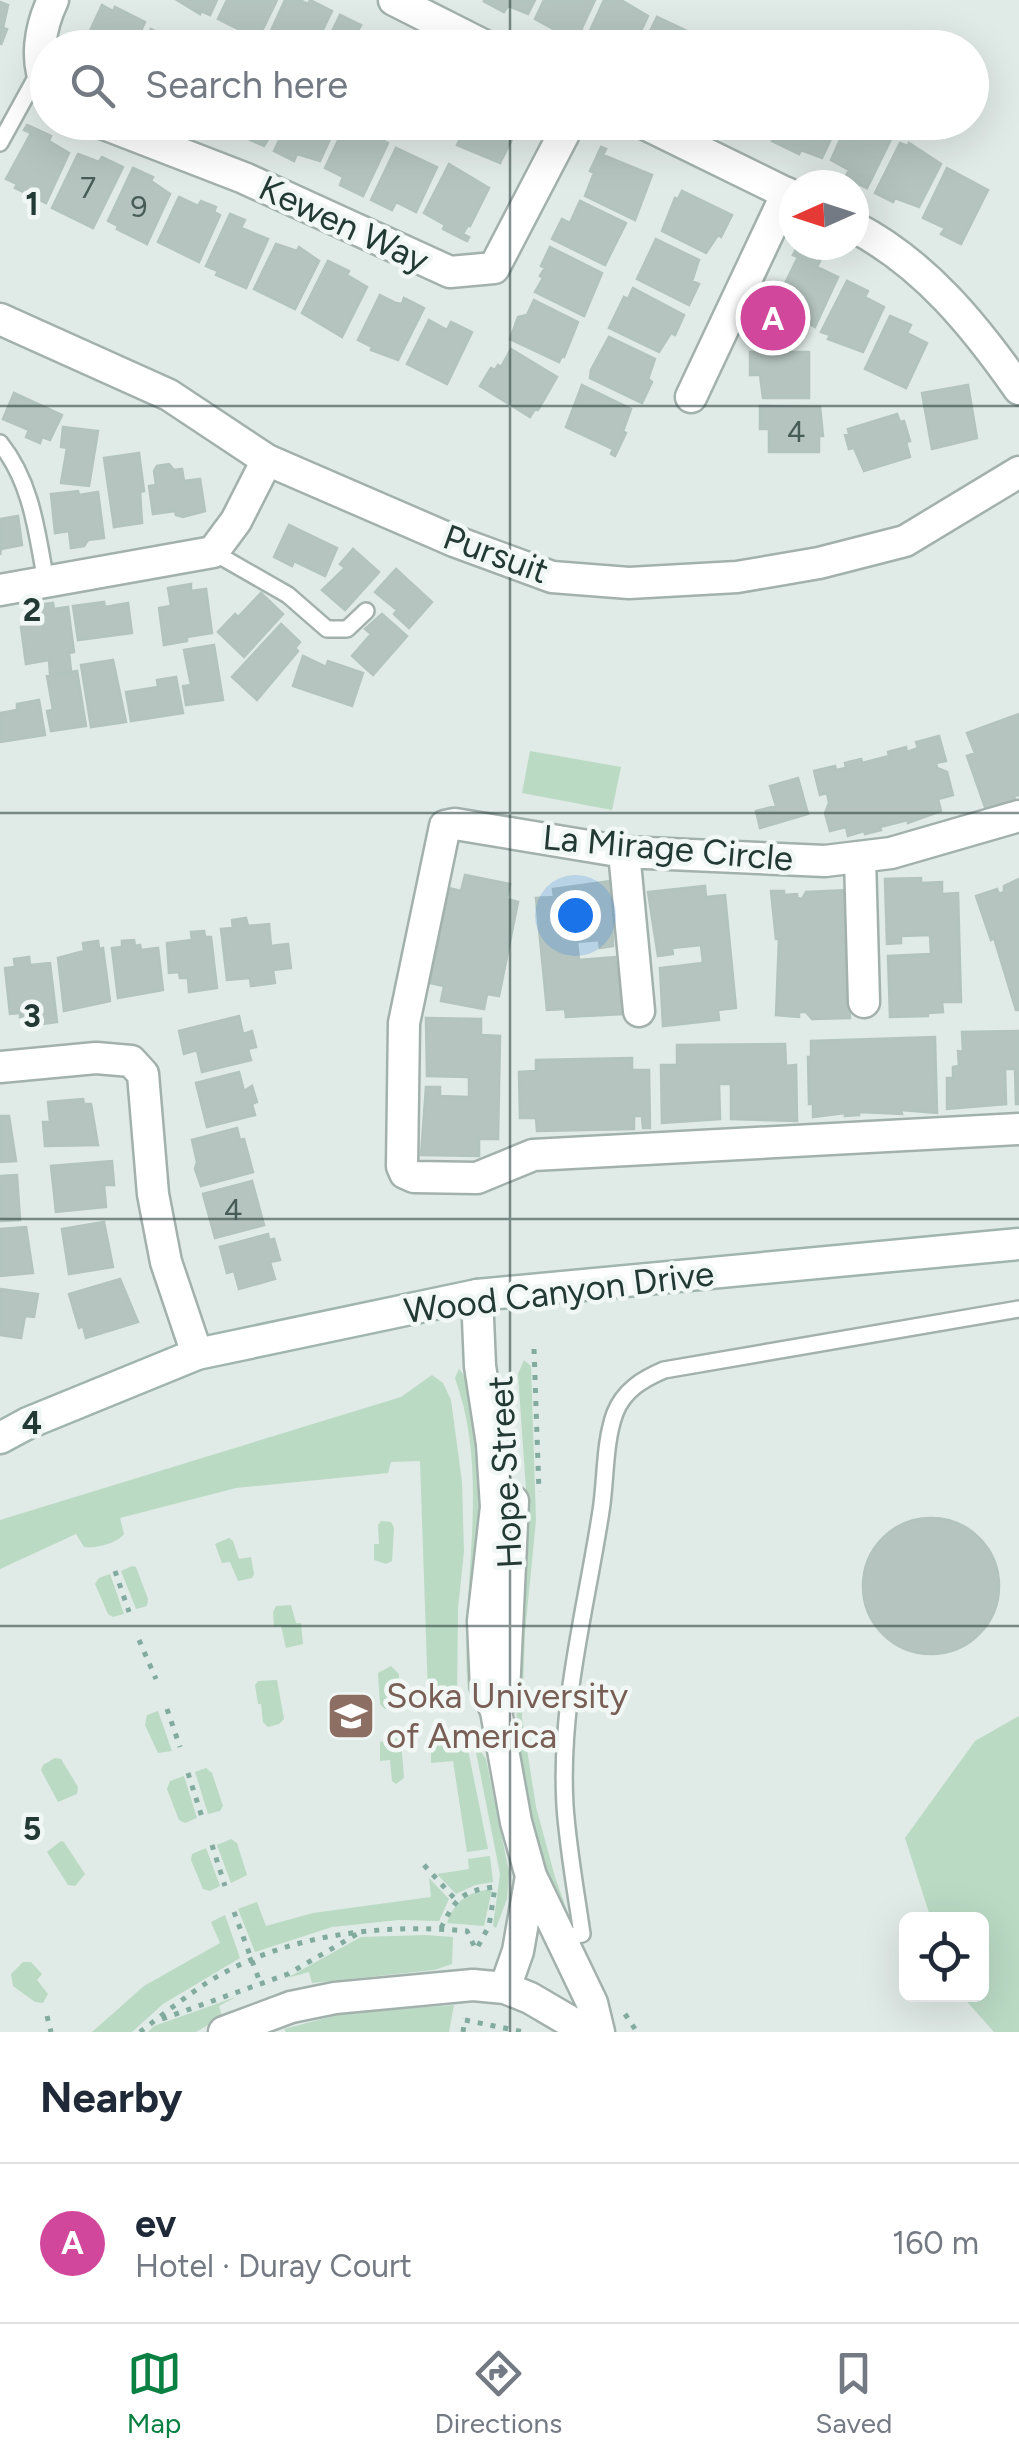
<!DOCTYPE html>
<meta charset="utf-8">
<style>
body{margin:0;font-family:Figtree,sans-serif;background:#f2f2f3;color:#1f2937}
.controls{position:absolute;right:30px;bottom:30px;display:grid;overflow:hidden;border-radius:15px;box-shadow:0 10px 40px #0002}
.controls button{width:90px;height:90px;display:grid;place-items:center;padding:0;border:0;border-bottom:2px solid #e0e1e3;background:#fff;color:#1f2937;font:50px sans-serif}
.compass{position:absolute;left:779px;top:170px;width:90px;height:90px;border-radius:50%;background:#fff;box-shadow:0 10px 40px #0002;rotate:267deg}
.you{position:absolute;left:575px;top:915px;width:35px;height:35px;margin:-25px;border:8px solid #fff;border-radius:50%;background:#1a73e8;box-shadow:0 0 0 15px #1a73e833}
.badge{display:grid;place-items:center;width:65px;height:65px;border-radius:50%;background:#0b8043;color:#fff;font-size:32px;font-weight:700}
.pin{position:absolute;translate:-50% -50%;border:5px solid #fff;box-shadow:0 2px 10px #0006}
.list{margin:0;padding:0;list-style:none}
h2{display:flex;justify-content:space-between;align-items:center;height:130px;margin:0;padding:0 40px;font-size:42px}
h2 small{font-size:32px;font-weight:400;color:#747a83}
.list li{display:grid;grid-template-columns:65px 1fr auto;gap:30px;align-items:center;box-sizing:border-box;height:160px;padding:0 40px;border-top:2px solid #e0e1e3}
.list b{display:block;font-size:38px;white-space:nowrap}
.list p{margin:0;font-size:32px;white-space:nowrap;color:#747a83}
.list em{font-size:32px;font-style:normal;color:#747a83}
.icon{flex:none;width:55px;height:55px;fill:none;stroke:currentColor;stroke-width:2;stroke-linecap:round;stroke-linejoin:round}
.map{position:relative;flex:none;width:1019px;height:2032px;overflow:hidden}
.search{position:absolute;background:#fff;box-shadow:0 10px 40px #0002;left:30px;right:30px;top:30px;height:110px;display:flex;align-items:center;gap:25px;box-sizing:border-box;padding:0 35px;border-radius:55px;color:#747a83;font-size:38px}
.sheet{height:290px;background:#fff}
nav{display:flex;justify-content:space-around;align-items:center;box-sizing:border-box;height:140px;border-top:2px solid #e0e1e3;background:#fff;font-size:28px;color:#747a83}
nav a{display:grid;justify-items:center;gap:5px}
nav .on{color:#0b8043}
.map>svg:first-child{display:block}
.grass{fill:#badac4}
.building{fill:#b5c4bf;stroke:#b3c3bd;stroke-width:2.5}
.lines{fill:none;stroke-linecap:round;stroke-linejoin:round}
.service-casing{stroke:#a3b1ad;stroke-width:20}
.minor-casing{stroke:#a3b1ad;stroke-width:35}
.tertiary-casing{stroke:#a3b1ad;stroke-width:35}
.secondary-casing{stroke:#a0b5ae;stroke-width:35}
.path{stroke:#82aba0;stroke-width:5;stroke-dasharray:5 8;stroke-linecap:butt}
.service{stroke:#fff;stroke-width:15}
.minor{stroke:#fff;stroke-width:30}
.tertiary{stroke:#fff;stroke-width:30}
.secondary{stroke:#fff;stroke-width:30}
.grid{fill:none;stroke:#223934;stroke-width:2.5;stroke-opacity:0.55}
.labels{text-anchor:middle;stroke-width:9;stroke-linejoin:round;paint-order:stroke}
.number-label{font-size:30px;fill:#475c57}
.street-label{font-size:35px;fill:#223934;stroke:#f0f7f4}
.education-label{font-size:35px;fill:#785e54;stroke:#f0f7f4;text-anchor:start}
.grid-label{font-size:32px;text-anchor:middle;font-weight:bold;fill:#223934;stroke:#f0f7f4;stroke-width:9;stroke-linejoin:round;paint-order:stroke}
</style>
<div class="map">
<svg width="1019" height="2032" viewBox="0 0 1019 2032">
<rect width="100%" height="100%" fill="#e0eae6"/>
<!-- grass -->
<path class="grass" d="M530,751l91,16 -9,43 -90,-17z
M524,1360l7,6 5,154 -11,113 -3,85 14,89 19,70 17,48 -8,-1 -27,-75 -20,-100 -1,-93 12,-138 -10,-144z
M459,1369c41,46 16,252 12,316l-3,7c-9,-106 24,-211 -13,-314z
M432,1375l11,8 8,17 11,82 2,70 -6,56 -1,90 -5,5h-15l-9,-8 -8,-234 -29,1 -3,11 -152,15 -116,30 4,16c-6,9 -30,15 -40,13l-8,-13 -76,35v-49l401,-123z
M381,1521l10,1 3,6 -2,33 -6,3 -12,-4v-16h5l-1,-19z
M229,1538l4,3 6,18 12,-2 3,17 -2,4 -14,3 -8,-19 -8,1 -7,-19z
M132,1566l4,1 12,32 -1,7 -11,3 -15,-38z
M110,1574l14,40 -11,3 -5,-3 -13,-30 4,-6z
M291,1605l5,18h5l2,21 -17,4 -5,-22 -7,1 -1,-15 3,-6z
M391,1666l8,8v30l-1,3 -13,2 -5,-5 -2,-31z
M277,1680l7,39 -5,5 -11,3 -5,-5 -2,-18h-3l-3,-19 3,-4z
M158,1711l14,40 -14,2 -13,-28 2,-10z
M1019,1716v316h-25l-33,-37 21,-1v-74l-51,-1 -26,-81 70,-97z
M440,1733l25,2 23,114 -21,3 -14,-91 -22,2v-25z
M398,1738l3,3 3,37 -8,6 -4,-3 -2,-21 -10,1v-19z
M474,1742l12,17 23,113 -2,27 -11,29 -3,-2 7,-52z
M55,1758l6,1 17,28 -1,7 -19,8 -17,-32 2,-5z
M206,1768l6,5 11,33 -3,5 -12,3 -13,-42z
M184,1776l13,42 -12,5 -6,-3 -12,-31 3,-8z
M231,1839l6,4 10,32 -16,8 -14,-38z
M61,1841l3,1 21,32 -10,12 -7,-1 -21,-33z
M206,1848l14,38 -10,5 -7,-2 -12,-29 1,-6z
M490,1856l3,26 -18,3 -19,9 -19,-20 32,-5 -1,-10z
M429,1878l20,21 -10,22 -40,-1 -67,7 -77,25 -17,-43 19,-7 9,24 47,-13 118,-16z
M492,1889l-8,37 -37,-3c8,-23 21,-31 45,-34z
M225,1915l15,43 -77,46 -31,28h-40l52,-46 76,-43 -9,-21z
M425,1935l28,2 -1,27 -18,6 -122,13 -3,-11 -22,6 74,-41z
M23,1962h8l11,12 -5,6 11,14 -5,9 -8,-1 -22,-16 -2,-12z
M236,1997l-17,9 3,11 -26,15h-48l6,-6z
M454,2005l-5,27h-163l-2,-3 61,-16z"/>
<!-- building -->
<path class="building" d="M177,0h40l-7,15 -9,-4 -1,3z
M227,0h50l-19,39 -40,-20z
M285,0h15l8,4 2,-4 22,11 -18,37 -50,-2z
M535,0l-7,14 -20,-8 -4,6 -21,-11z
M544,0h51l-14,30 4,2 -7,15 -25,-13 2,-4 -20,-11z
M604,0h17l27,16 -15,32h-45l-4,-4z
M0,2l8,3 -5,23 4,1 -6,16z
M102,5l11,6 2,-4 30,15 -12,26h-51z
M340,15l21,10 -4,8 20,9 -3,6h-50z
M657,17l32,15 -1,3 9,5 -3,8h-52z
M151,29l38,19h-47z
M230,122h49l-15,24 -18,-8 1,-4 -6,-3 1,-3z
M288,122h50l-18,39 -23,-7 -3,7 -20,-10z
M347,122l41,21 -25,53 -23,-11 3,-8 -18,-9z
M429,122h31l-6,12z
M468,122l52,2 -20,39 -43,-18z
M733,122h45l-5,11 -21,-10 -3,7z
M788,122h51l-17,36 -21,-8 -2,4 -27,-13 3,-5 6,3z
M848,122h17l28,13 -26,53 -22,-10 4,-8 -18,-10z
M27,125l24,11 -2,5 20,12 -23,50 -31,-15 2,-4 -11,-5 25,-46 -7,-3z
M900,143l8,3 1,-3 32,21 -22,43 -24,-9 -2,4 -18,-9z
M601,147l5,2 -3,6 49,20 -17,45 -50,-24 9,-23 -4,-2z
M396,148l41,19 -21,45 -20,-10 -4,8 -21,-10z
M78,154l21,8 3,-5 21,10 -30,61 -41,-20z
M449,164l40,24 -19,38 -2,-1 -5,9 6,3 -2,4 -24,-12 2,-4 -21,-12z
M133,168l20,9 -2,4 19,13 -23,50 -30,-15 1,-3 -10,-5z
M947,168l41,22 -27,54 -20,-10 4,-6 -22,-10z
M682,191l50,24 -11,22 -3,-2 -12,18 -44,-22 13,-33 3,1z
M179,197l19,9 3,-5 15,6 -2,5 6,3 -21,47 -41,-20z
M580,201l46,22 -21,42 -53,-26 10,-20 8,4z
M230,214l15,6 -4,8 27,11 -22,49 -30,-13 2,-4 -12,-5z
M656,239l43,21 -7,21 7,3 -10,21 -52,-26z
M276,244l21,7 2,-4 20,14 -24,48 -41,-20z
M550,247l52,26 -18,43 -49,-24 8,-14 -3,-2 5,-8 -4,-2z
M796,249l24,12 -3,6 21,10 -23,50 -40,-23 23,-47 -5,-2z
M328,261l21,10 -2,4 20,12 -25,50 -40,-24z
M847,281l21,10 -3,6 19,10 -21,45 -35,-13 2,-4 -9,-3z
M633,288l51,27 -9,20 -4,-2 -12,19 -50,-24 15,-31 4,2z
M380,295l16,8 6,1 2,-6 20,10 -26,52 -27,-10 1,-3 -14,-7z
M534,300l44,22 -14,35 -2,-1 -3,6 -49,-23 8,-22 9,-2z
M890,316l21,9 -4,8 20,10 -21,45 -41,-19z
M429,320l18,10 4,-8 21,10 -25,52 -40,-20z
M609,337l46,22 -7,20 4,3 -10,21 -52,-25 1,-8z
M511,349l46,28 -19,33 -3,-1 -5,8 -50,-31 11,-18 4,2 3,-5 3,2z
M750,352h59v46h-46l-3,-23h-10z
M582,385l49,24 -8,22 3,2 -11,23 -4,-2 2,-5 -47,-22z
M968,385l9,53 -45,11 -10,-56z
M14,393l48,22 -12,25 -8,-3 -2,6 -14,-6 3,-7 -26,-11z
M760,406l60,1 3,29h-4v16h-50v-23h-9z
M897,414l3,8 4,-1 6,20 -4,1 4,15 -46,14 -10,-23 -5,1 -4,-14 4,-1 -1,-5z
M63,427l35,4 -9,55 -28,-3 6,-35 -6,-1z
M139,453l5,38 -4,1 2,31 -28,4 -10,-69z
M169,464l5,6 8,-1 2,12 16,-2 5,32 -22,6 -7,-2 -1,-4 -22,3 -4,-28 7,-1 -2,-14 3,-5z
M78,491l1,4 19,-3 6,46 -16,2 -4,6 -13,2 -2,-17 -14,2 -4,-39z
M18,516l4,29 -21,4 -1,6v-36z
M289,525l48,23 -12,28 -31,-15 -2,5 -18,-9z
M353,549l26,23 -34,38 -23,-20 23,-22 -5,-4z
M396,569l36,33 -23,26 -15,-14 3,-4 -22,-18z
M191,584v7l15,-2 6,44 -25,4v4l-23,4 -5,-37 12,-2 -3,-18z
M261,593l22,21 -39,43 -26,-25 17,-18 3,3z
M104,602l1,5 23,-4 4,30 -54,7 -5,-34z
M53,603l1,6 14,-2 6,45 -5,1 2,18 -21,3 -1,-14 -23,4 -5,-37 12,-2 -3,-19z
M382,614l25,22 -34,39 -21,-19 19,-22 -6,-5z
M281,624l19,18 -5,6 3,3 -41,49 -25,-23z
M214,645l9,55 -37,5 -3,-19 8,-1 -7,-35z
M303,656l23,11 2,-6 35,12 -11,33 -59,-20z
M113,660l13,62 -35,5 -10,-62z
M77,671l9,55 -35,5 -4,-20 6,-1 -6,-34z
M176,677l7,36 -52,8 -5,-29 32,-5 -1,-7z
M39,700l6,35 -45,7v-29l17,-3v-6z
M1019,714v81l-5,1 1,4 -29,10 -19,-54 8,-3 -8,-20z
M939,736l7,25 -10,2 1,5 10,4 6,23 -15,4 3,12 -33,12v-3l-28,7 1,3 -16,4 -1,-3 -16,5 -2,-9 -16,4 -5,-18 4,-10 -2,-10 -7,2 -6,-24 21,-5 1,4 10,-2 -1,-5 16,-4 1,4 27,-7 -1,-4 18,-5 1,5 11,-4 -2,-6z
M798,778l10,36 -48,14 -4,-17 20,-5 -6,-20z
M465,875l45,9 -3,15 11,3 -19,94 -12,-2 -3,15 -43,-8 3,-15 -14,-3 19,-95 12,3z
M921,878v5l21,-1v12l16,-1 3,109h-19l1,10 -15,1v3l-38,1 -2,-61 43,-2 -1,-19 -29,1v7l-14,1 -2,-65z
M1019,879v131h-3l-22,-72 -3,2 -15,-44 21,-7 2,5 5,-2v-6z
M611,881l2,65 -13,2 -1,-8 -22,2 2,18 36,-3 8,57 -57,3 -1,-8 -18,1 -11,-112 18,-1 -1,-8z
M705,886l1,11 19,-2 11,113 -18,2 1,10 -56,6 -3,-58 43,-5 -2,-18 -29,3 1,6 -15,2 -10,-64z
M847,890v17l-2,-1 3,34h-3l5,78 -38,1 -6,-7h-7v5l-23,-2 3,-76h-3l-5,-48h13v4l13,-1v4l5,1 4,-7z
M246,918l2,8 21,-2 2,22 17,-2 3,24 -18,2 2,13 -24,3 -1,-8 -23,2 -6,-51 12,-1 -1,-8z
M204,931l1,6h6l6,51 -28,4 -1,-14h-8l-1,-6 -10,1 -2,-30 25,-3 -1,-8z
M134,940l1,6 5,-1 1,5 17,-2 5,42 -45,8 -6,-50 10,-1v-6z
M98,941l1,8 4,-1 7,53 -46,10 -6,-53 26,-7 -1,-8z
M29,957l1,8 20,-2 7,59 -22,3 -1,-10 -14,2v-4l-10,1 -5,-46 10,-1 -1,-8z
M239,1016l4,18 9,-3 4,16 -8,2 3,11 -49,12 -5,-22 -13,4 -5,-23z
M426,1018l55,1v16l19,1 -2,103h-19v17l-58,-1 5,-68h14v9l29,1v-20l-42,-1z
M1019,1031v73h-3l-1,-35h-10l1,35 -59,5v-31h6v-11l6,-1 -1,-15 5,1 -1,-20z
M935,1037l2,76 -36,-3 1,4 -43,-2v3l-14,1v-3l-32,4v-13h-4l-1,-47h3v-16z
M785,1044l1,22 10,-1 1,56 -66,-2v-35h-12l1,35 -58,4 -1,-58h16v-20z
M632,1058v12h17l1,58h-7l-1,-12h-8v13l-97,2 -1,-13h-16l-1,-46 17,-1v-11z
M239,1072l5,19 8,-5 5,16 -5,2 3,11 -48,12 -11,-44z
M83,1099l1,5h7l7,41 -53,1 -2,-24h7l-2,-20z
M0,1116h9l7,45 -16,1z
M237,1128l3,12 4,-1 9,33 -52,14 -6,-17 2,-7 -5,-22z
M112,1161l2,24h-10l2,22 -50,5 -5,-46z
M17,1175l3,45 -20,1v-45z
M252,1181l12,44 -49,13 -12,-44z
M104,1222l9,45 -44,7 -7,-45z
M26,1227l7,46 -33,3v-47z
M268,1234l1,6 5,-1 6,21 -10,2 5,17 -36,10 -5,-18 -7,2 -7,-26z
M120,1279l18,43 -52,16 -3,-12 -4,2 -10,-34z
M0,1289l38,5 -4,23 -9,-1 -4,22 -21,-3z
M863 1586a68 68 0 1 1 136 0a68 68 0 1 1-136 0Z"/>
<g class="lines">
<!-- service casing -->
<g class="service-casing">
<path id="service" d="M0,143l39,-71
M0,443c32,40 37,90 46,139
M213,552l75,43 39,34h20l19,-18
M560,1938l22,-4c-6,-42 -14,-85 -17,-128 -6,-100 21,-197 36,-295 5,-31 3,-68 14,-98 9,-23 28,-34 49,-43l355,-61"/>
</g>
<!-- minor casing -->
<g class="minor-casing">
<path id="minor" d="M394,0l95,48
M48,89c-14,-28 -8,-62 5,-89
M99,122l145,56 206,94 44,-4 76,-146
M641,122l153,75
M854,227c70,36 121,99 165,162
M691,397l96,-204
M0,590l213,-38 23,-31 31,-61
M1019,816l-128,37 -66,8 -201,-9 -169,-28 -10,2 -41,197 -2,143 3,7 9,4 63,1 56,-23 486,-26
M624,852l15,159
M860,858l4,144
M0,1067l96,-9 35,3 12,13 10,120 13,68 31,92"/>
</g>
<!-- tertiary casing -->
<g class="tertiary-casing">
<path id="tertiary" d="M0,319l169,76 98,65 187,81 98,36 77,6 108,-6 82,-14 86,-22 114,-69
M477,1295l3,71 12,78 4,63 -13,114 3,67 10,23 20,111 15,54 -13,75 -13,37
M497,1709l7,-17 9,-191
M531,1876l61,127 7,29
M224,2032l67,-25 44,-9 138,-13 32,3 25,10 58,34"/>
</g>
<!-- secondary casing -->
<g class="secondary-casing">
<path id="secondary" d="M0,1438l28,-15 169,-69 280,-59 542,-51"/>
</g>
<!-- path -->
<path class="path" d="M534,1349l5,143
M115,1571l14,41
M139,1640l17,39
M167,1709l13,38
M188,1773l14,44
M212,1845l13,41
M424,1865l31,34
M234,1912l27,73
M441,1928c15,-30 20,-37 54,-41l-6,39 -13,24
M625,2014l12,18
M47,2016l4,16
M162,2019l126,-45 69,-40
M465,2020l59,12
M140,2032c22,-17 45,-35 68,-50 75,-47 172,-59 259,-51l9,19
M463,2032l2,-13"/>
<!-- service -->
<use href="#service" class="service"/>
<!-- minor -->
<use href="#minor" class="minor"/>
<!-- tertiary -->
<use href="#tertiary" class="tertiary"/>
<!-- secondary -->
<use href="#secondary" class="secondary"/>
</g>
<!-- grid -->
<path class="grid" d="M510,0v48M510,122v1910M0,406h1019M0,813h1019M0,1219h1019M0,1626h1019"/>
<!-- icons -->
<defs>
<g id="university-square" transform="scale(2.5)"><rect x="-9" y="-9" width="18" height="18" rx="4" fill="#8d6e63" stroke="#f0f7f4"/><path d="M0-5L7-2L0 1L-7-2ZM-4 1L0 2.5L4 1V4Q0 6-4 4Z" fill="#fff"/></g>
</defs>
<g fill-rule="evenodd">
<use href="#university-square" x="351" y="1716"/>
</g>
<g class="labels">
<!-- number labels -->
<g class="number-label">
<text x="88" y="198">7</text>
<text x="139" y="217">9</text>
<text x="796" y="442">4</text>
<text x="233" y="1220">4</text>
</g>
<!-- street labels -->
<g class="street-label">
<text transform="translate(344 224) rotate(25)" y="12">Kewen Way</text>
<text transform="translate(496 554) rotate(20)" y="12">Pursuit</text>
<text transform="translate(668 848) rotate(5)" y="12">La Mirage Circle</text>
<text transform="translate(559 1292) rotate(-7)" y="12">Wood Canyon Drive</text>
<text transform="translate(505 1472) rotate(-93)" y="12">Hope Street</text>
</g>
<!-- education labels -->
<g class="education-label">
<text x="386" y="1708">Soka University<tspan x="386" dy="40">of America</tspan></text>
</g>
</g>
<g class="grid-label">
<text x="32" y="215">1</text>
<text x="32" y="621">2</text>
<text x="32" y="1027">3</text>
<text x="32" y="1434">4</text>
<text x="32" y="1840">5</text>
</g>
</svg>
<div class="controls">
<button><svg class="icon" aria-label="locate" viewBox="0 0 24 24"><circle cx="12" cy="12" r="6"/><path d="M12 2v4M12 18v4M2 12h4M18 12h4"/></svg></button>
</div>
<svg class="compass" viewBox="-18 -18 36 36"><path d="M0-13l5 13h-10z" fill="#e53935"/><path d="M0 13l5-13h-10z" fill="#747a83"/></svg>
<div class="you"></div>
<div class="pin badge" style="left:773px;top:318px;background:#d1479c">A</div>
<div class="search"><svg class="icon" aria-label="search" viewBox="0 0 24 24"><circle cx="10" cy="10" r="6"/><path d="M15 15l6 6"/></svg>Search here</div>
</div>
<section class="sheet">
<h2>Nearby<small></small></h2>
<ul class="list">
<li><span class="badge" style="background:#d1479c">A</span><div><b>ev</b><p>Hotel · Duray Court</p></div><em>160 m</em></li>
</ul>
</section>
<nav>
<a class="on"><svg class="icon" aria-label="map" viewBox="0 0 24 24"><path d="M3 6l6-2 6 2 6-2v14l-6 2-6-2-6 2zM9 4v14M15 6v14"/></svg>Map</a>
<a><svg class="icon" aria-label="directions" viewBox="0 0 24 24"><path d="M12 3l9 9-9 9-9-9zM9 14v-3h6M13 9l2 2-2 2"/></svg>Directions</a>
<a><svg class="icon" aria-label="saved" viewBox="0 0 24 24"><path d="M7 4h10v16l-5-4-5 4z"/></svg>Saved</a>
</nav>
